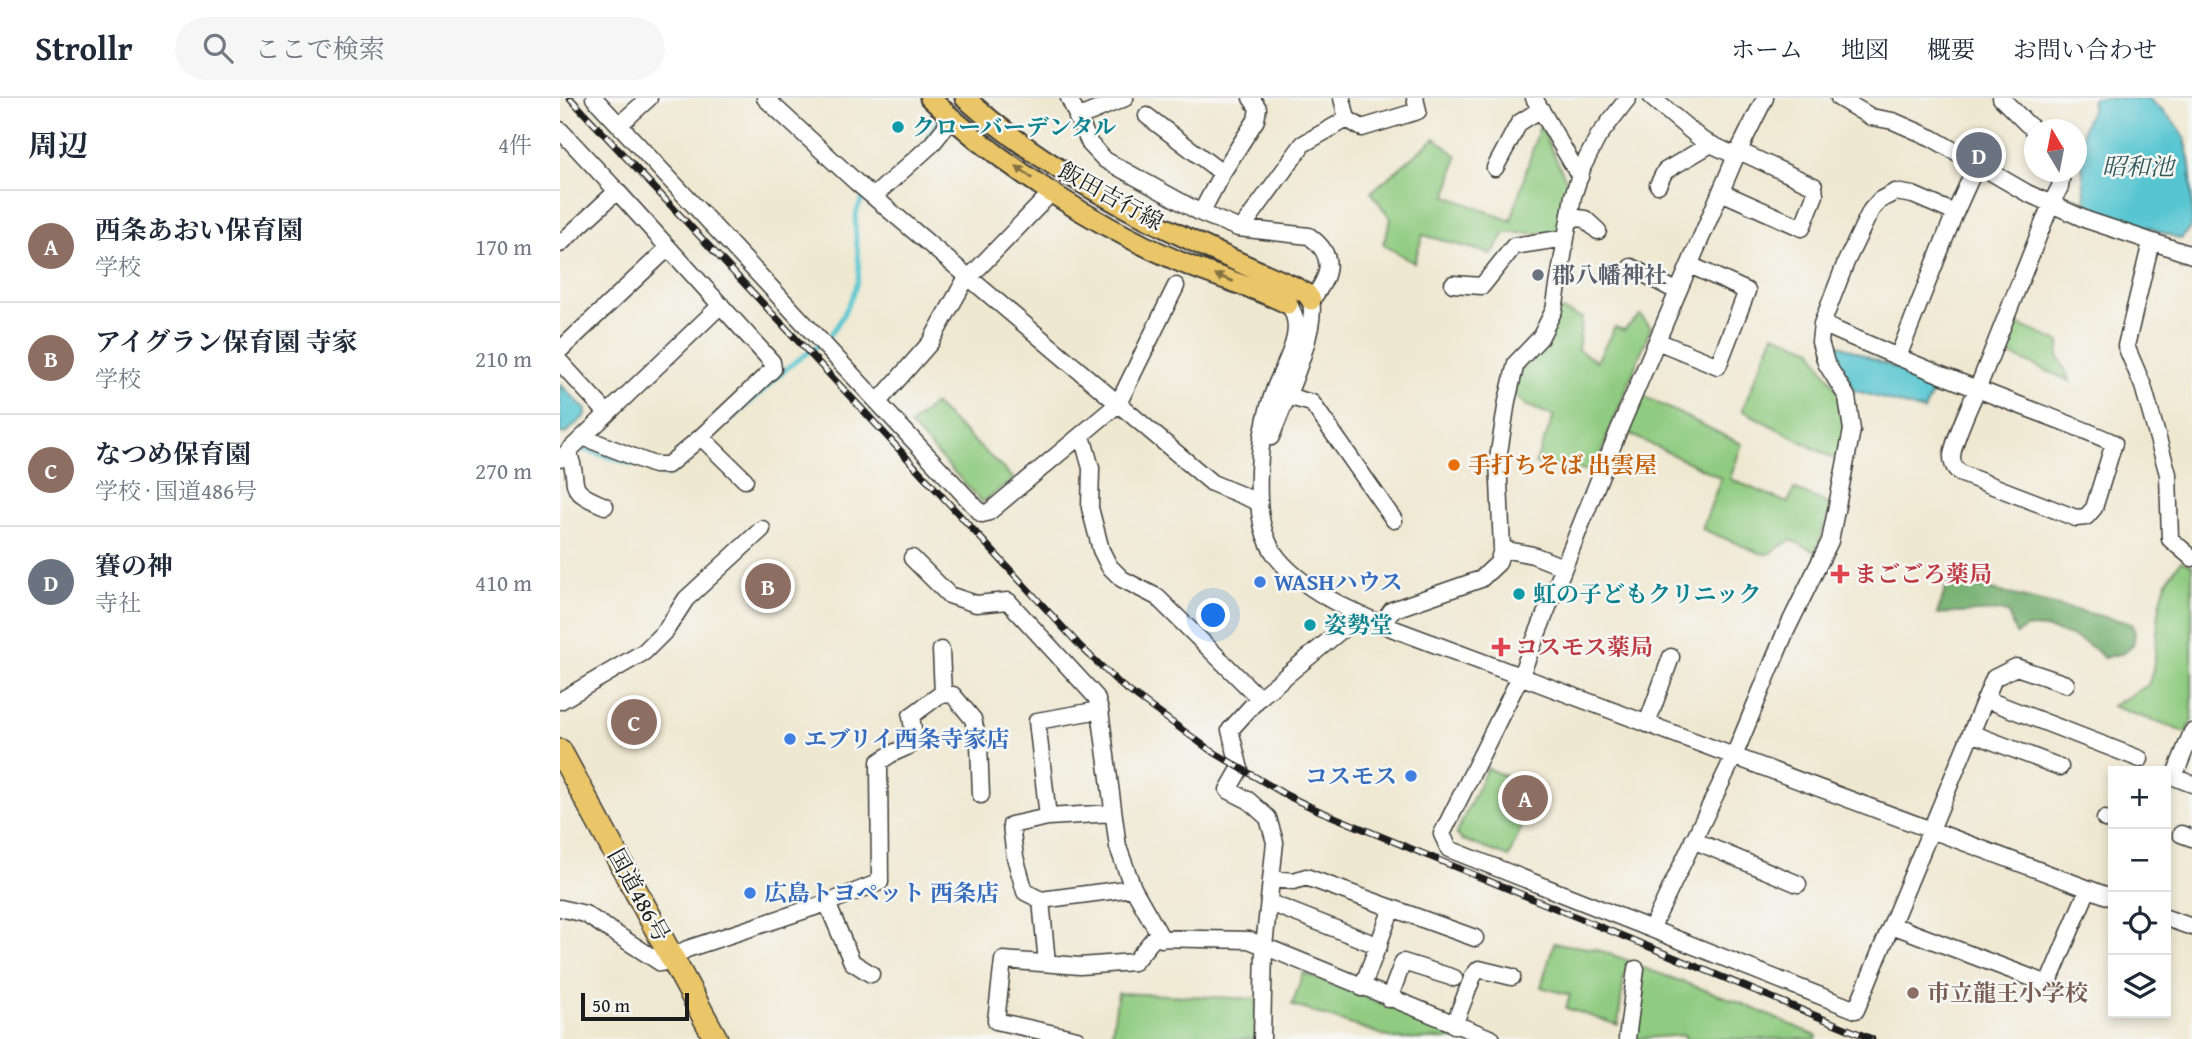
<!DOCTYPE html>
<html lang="ja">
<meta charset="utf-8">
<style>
body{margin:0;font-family:"Gentium Book Plus","Noto Serif JP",serif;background:#f6f6f7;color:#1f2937}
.controls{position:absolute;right:21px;bottom:21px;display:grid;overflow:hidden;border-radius:0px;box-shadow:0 4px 10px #0003}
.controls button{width:63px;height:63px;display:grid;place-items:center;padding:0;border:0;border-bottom:2px solid #e0e1e3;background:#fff;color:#1f2937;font:35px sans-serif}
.compass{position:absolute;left:1464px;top:21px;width:63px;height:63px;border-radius:50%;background:#fff;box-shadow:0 4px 10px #0003;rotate:350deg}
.scale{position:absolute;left:21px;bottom:18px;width:108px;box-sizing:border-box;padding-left:7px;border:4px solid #1c1c1c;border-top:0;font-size:19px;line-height:24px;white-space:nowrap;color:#1c1c1c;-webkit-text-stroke:5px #f6f6f2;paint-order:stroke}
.you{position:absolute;left:654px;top:518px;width:24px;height:24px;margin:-18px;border:5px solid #fff;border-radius:50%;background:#1a73e8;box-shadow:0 0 0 10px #1a73e833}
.badge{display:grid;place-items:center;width:46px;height:46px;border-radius:50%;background:#ea580c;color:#fff;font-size:23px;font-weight:700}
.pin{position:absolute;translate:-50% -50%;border:4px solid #fff;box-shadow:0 2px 7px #0006}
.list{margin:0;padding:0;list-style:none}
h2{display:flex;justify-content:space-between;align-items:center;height:91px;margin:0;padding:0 28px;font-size:30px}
h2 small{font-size:23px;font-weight:400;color:#747a83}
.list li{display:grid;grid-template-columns:46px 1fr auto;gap:21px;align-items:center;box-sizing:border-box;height:112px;padding:0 28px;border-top:2px solid #e0e1e3}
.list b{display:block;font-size:26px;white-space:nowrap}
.list p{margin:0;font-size:23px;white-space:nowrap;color:#747a83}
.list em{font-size:23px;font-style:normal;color:#747a83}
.icon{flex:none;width:38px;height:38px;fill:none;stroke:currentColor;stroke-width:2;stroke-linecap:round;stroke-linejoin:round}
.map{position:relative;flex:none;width:1632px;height:941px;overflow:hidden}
header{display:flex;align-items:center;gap:42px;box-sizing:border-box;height:98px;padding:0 35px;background:#fff;border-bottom:2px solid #e0e1e3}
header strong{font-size:33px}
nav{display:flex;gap:38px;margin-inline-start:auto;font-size:24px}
.search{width:490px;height:63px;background:#f6f6f7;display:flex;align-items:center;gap:18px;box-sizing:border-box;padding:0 24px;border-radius:38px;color:#747a83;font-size:26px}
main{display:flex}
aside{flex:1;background:#fff}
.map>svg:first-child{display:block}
.green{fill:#8fcb80;stroke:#56744e;stroke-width:2}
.forest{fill:#73af6e;stroke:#486645;stroke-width:2}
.water{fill:#59c6d1;stroke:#3a7176;stroke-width:2}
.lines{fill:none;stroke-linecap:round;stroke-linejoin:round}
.stream{stroke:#59c6d1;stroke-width:4.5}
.minor-casing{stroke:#3c3b37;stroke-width:19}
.major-casing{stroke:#3c3b37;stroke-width:23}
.highway-casing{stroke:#3c3b37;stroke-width:26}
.minor{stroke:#fff;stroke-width:16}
.major{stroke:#eac669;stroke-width:19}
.highway{stroke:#eac669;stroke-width:23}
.rail-casing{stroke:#1c1c1c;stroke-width:7}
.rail{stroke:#f6f6f2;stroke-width:4.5;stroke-dasharray:13;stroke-linecap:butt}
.oneway{fill:#837142}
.culture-dot{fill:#0f9aa8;stroke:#f6f6f2;stroke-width:2.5}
.worship-dot{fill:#6b7280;stroke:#f6f6f2;stroke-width:2.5}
.food-dot{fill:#e8710a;stroke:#f6f6f2;stroke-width:2.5}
.health-dot{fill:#e0444e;stroke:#f6f6f2;stroke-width:2.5}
.shop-dot{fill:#3f7fe0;stroke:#f6f6f2;stroke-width:2.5}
.education-dot{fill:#8d6e63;stroke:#f6f6f2;stroke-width:2.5}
.labels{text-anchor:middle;stroke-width:5;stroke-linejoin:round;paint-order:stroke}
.culture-label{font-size:23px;font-weight:bold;fill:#0d838f;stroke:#f6f6f2;text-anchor:start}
.street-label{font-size:23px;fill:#1c1c1c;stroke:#f6f6f2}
.worship-label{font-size:23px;font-weight:bold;fill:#5b616d;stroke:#f6f6f2;text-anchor:start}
.food-label{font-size:23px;font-weight:bold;fill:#c56008;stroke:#f6f6f2;text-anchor:start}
.health-label{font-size:23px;font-weight:bold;fill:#be3a42;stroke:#f6f6f2;text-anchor:start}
.shop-label{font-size:23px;font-weight:bold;fill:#366cbe;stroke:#f6f6f2;text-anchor:start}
.education-label{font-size:23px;font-weight:bold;fill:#785e54;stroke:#f6f6f2;text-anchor:start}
.water-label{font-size:24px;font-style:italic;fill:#31585b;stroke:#f6f6f2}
</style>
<header>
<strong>Strollr</strong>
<div class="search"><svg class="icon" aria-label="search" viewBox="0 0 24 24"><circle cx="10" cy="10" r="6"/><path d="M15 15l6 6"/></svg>ここで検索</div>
<nav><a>ホーム</a><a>地図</a><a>概要</a><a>お問い合わせ</a></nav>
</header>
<main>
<aside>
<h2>周辺<small>4件</small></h2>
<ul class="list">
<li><span class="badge" style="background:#8d6e63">A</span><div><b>西条あおい保育園</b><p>学校</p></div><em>170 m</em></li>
<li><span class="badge" style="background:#8d6e63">B</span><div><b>アイグラン保育園 寺家</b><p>学校</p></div><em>210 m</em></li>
<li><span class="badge" style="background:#8d6e63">C</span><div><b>なつめ保育園</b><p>学校 · 国道486号</p></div><em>270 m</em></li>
<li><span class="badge" style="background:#6b7280">D</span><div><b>賽の神</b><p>寺社</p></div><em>410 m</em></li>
</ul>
</aside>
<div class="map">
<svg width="1632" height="941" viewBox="0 0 1632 941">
<rect width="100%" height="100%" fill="#f6f6f2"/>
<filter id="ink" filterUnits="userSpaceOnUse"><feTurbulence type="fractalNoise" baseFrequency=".0143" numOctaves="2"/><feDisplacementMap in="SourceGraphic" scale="14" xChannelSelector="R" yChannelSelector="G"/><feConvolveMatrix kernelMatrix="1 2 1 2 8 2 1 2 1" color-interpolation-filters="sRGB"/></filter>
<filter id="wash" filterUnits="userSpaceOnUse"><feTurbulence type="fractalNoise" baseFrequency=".00686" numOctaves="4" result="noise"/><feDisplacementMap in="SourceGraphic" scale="28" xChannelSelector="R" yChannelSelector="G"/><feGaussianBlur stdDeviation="1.57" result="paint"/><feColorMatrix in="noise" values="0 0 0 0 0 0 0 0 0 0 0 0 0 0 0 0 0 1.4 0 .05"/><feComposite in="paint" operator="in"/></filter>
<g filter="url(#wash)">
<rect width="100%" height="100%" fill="#efe8d1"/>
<!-- green -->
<path class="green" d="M980,27l27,57 -7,51h-55l-13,21 -69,-19 -9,28 -31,-19 8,-25 -20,-27 64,-54 22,18 -10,40 64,25z
M999,211l23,9 -4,32 19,11 18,-34 9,3 16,-15 11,12 -57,144 -59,-7 19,-48 -29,-11 -12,-12 8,-27z
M1450,223l50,21 -2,13 12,26 -71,-31z
M1214,236l39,15c6,18 19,30 27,47 10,19 4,45 -2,65l-96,-51z
M1079,296l103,50 -12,35 58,24 6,-14 37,16 -15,47 -25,-12 -23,14 -8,-1 -58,-24 19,-51 -98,-47z
M374,306l80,75 -32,23 -72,-77z
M1621,463l11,4v153l-5,15 -75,-27 36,-21c13,-33 5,-69 18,-101 4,-9 10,-16 15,-23z
M927,670l49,22 -27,67 -47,-17 -6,-6z
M994,845l41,6 35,12 -6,15 -6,49 -52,-17 4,-13 -29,-8z
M1081,869l95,34 81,35 -1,3h-131v-4l-52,4z
M743,875l171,66h-79l-103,-34z
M558,895l139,6 -2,40h-144z"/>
<!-- forest -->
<path class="forest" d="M1390,478l34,12 142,34 7,3 2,10 -2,10 -9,8 -21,5c-8,-16 -59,-35 -77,-30 -3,1 -6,4 -10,6l-8,-21 -9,-2 -62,3z"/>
<!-- water -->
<path class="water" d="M1533,0h55c13,12 29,24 37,41 7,25 7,59 7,87l-11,13 -95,-33c-2,-32 -13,-72 7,-98l-2,-6z
M1275,245l62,26 2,-6 39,16 -14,32 -71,-21 -5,-14 -17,-23z
M0,286l26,26v5l-21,19 -5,-1z"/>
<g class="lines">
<!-- stream -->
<path class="stream" d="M368,39l14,-23
M167,325c22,-19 43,-39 64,-58 12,-10 28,-18 39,-30 9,-10 23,-38 27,-52 8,-29 -14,-63 9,-88
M16,349l56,17
M97,374l12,3 18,-16"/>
</g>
</g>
<g filter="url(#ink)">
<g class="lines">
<!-- minor casing -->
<g class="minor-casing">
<path id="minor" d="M34,0l388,416 7,-2 129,-108 58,-118
M205,0l91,84 356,301 46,19
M509,0l21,46 15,16 96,53 37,15 71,8c28,20 21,41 2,64 7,31 -28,105 -40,137
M782,0l5,21 15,9 56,-17 -3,-13
M974,0l46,79
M1092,0l50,42 34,16
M1205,0l-29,58 -118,276 -98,245 -78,157 7,15 407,161 138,-332 22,-11 50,17
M1279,0l32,19 22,4 39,17 95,55 60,27 105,35
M1441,0l26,26 8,6
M587,18l75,57
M517,20l48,-20
M59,27l30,-27
M0,32l57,61
M935,70l24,-45 22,-14
M1098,87l7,-14 46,-27
M1161,94l81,36 13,-33 -1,-9 -75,-35
M314,98l57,-51 21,-26
M641,115l21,-40 34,-53 2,-12 -7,-10
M1010,119l15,2 13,12
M682,130l61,-84 44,-25
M1591,144l-25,104 17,40 25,88 2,65 22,19
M0,146l57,-53 155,171 1,7 -72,68 -33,28h-14l-71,-28
M1071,169l47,25
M893,186l29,2 32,-40 52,-8
M728,206c20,25 -3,58 -13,84 -10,27 -15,54 -16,83 -1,27 -1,58 15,82 23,34 83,62 120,76l719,269
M1262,226c52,23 105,46 158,66 45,18 90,33 134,53l-20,65 -8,9 -10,1 -114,-44c-7,-4 -10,-9 -10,-18 2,-18 19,-53 27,-71 24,-60 48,-121 72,-181l9,-17 2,-15
M1097,243l61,25 29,-75 -57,-26
M0,252l107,-101
M1338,259l58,-147
M0,264l47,51
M726,298l26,7 82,117
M318,304l52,-59 33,-59 88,-91
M522,338l9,32 -1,40 11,42 8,16 13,13 35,18 102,101
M141,339l44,43
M8,354c15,34 -8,36 37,54
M0,361l161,-154
M942,451l31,6 30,12
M352,460l37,37 27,9 32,-3 88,96 4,13 18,137 15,41 29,51
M822,526l10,-14 89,-31 17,-16 4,-14 -4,-90 9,-58 9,-38 24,-25 14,-28 19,-114 10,-30 15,-29 30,-39
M381,552l2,44
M1425,601l155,60
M0,603l84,-49 22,-22 20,-31 76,-70
M540,612l-63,11 11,96 -37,8 4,32 10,35 16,8 92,-12
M1087,626l24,-67
M1632,634l-18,45 18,7
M1411,635l89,34
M488,719l65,-4
M1545,721l8,2
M1621,736l11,4
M1133,742l105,44
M712,781l22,2 12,-4 169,61
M481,802l6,63
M267,805l25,59 19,12
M710,805l109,43
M0,810l25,6 76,49 26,-14 140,-46 53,-21 -1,-120 12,-8 20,-9 3,-9 -3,-20 30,-22 12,1 20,24 6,25 2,51
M1606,820l26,9
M1332,827l156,59 40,-95
M1092,829l82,-171 51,-123 45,-92 22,-111 -5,-33 -21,-34 -6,-21 2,-18 24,-62 25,-52 9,-10 15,-8 18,3 42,18 22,-49
M802,890l30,-80
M829,901l14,-37 51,16
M894,927l19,-49 6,-7 33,8
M517,941l-81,-18 7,-61 77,6 54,-4 20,-24 95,2 243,99
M702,941l2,-92 11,-105 -7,-24 -20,-18 -20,-10 12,-21 -10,-39 29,-32 91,-75 8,-8
M1067,941l9,-70"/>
</g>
<!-- major casing -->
<g class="major-casing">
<path id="major" d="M370,0c68,65 162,126 248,163 36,16 75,25 110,43
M405,0c94,85 212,138 328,188l14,8 4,6"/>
</g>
<!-- highway casing -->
<g class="highway-casing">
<path id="highway" d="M0,653l156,288"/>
</g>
<!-- minor -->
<use href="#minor" class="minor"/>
<!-- major -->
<use href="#major" class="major"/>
<!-- highway -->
<use href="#highway" class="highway"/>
<!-- rail casing -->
<g class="rail-casing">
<path id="rail" d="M10,0l291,310 220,239 41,39 88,64 76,45 29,14 557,230"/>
</g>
<!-- rail -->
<use href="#rail" class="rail"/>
</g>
<!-- one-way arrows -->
<defs><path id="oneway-solid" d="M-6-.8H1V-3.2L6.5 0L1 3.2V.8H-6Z" transform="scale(1.75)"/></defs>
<g class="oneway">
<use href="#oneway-solid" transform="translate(464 74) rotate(-143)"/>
<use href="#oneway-solid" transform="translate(664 180) rotate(-160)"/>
</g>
</g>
<!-- markers -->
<g class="culture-dot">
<circle cx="338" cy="29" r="7"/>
<circle cx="959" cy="496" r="7"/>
<circle cx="750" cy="527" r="7"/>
</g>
<circle class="worship-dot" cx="978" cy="177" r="7"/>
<circle class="food-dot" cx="894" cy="367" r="7"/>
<g class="health-dot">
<path d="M1276.5 465.5h7v7h7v7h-7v7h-7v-7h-7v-7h7z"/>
<path d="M937.5 538.5h7v7h7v7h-7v7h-7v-7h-7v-7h7z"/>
</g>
<g class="shop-dot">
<circle cx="700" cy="484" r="7"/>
<circle cx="230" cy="641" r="7"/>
<circle cx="851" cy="678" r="7"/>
<circle cx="190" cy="795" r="7"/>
</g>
<circle class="education-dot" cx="1353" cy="895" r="7"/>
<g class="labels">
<!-- culture labels -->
<g class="culture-label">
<text x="352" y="37">クローバーデンタル</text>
<text x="973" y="504">虹の子どもクリニック</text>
<text x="764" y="535">姿勢堂</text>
</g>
<!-- street labels -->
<g class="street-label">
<text transform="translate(551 98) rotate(29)" y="8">飯田吉行線</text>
<text transform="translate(79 797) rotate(61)" y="8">国道486号</text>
</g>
<!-- worship labels -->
<g class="worship-label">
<text x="992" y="185">郡八幡神社</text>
</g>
<!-- food labels -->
<g class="food-label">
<text x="908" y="375">手打ちそば 出雲屋</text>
</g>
<!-- health labels -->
<g class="health-label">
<text x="1294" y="484">まごごろ薬局</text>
<text x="955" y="557">コスモス薬局</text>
</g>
<!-- shop labels -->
<g class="shop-label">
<text x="714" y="492">WASHハウス</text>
<text x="244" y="649">エブリイ西条寺家店</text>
<text x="837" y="686" text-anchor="end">コスモス</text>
<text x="204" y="803">広島トヨペット 西条店</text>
</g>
<!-- education labels -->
<g class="education-label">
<text x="1367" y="903">市立龍王小学校</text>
</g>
<!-- water labels -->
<g class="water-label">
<text x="1578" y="77">昭和池</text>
</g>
</g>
</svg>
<div class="controls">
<button>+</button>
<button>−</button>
<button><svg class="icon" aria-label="locate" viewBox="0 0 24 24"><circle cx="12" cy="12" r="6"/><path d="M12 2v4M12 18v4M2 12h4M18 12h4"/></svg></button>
<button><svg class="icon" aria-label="layers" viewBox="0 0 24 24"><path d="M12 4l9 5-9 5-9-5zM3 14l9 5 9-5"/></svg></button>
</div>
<svg class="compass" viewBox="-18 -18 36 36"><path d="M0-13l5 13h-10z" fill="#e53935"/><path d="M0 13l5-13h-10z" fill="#747a83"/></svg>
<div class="scale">50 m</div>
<div class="you"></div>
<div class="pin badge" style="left:965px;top:700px;background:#8d6e63">A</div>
<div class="pin badge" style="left:208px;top:488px;background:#8d6e63">B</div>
<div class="pin badge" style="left:74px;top:624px;background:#8d6e63">C</div>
<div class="pin badge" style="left:1419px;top:57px;background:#6b7280">D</div>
</div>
</main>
